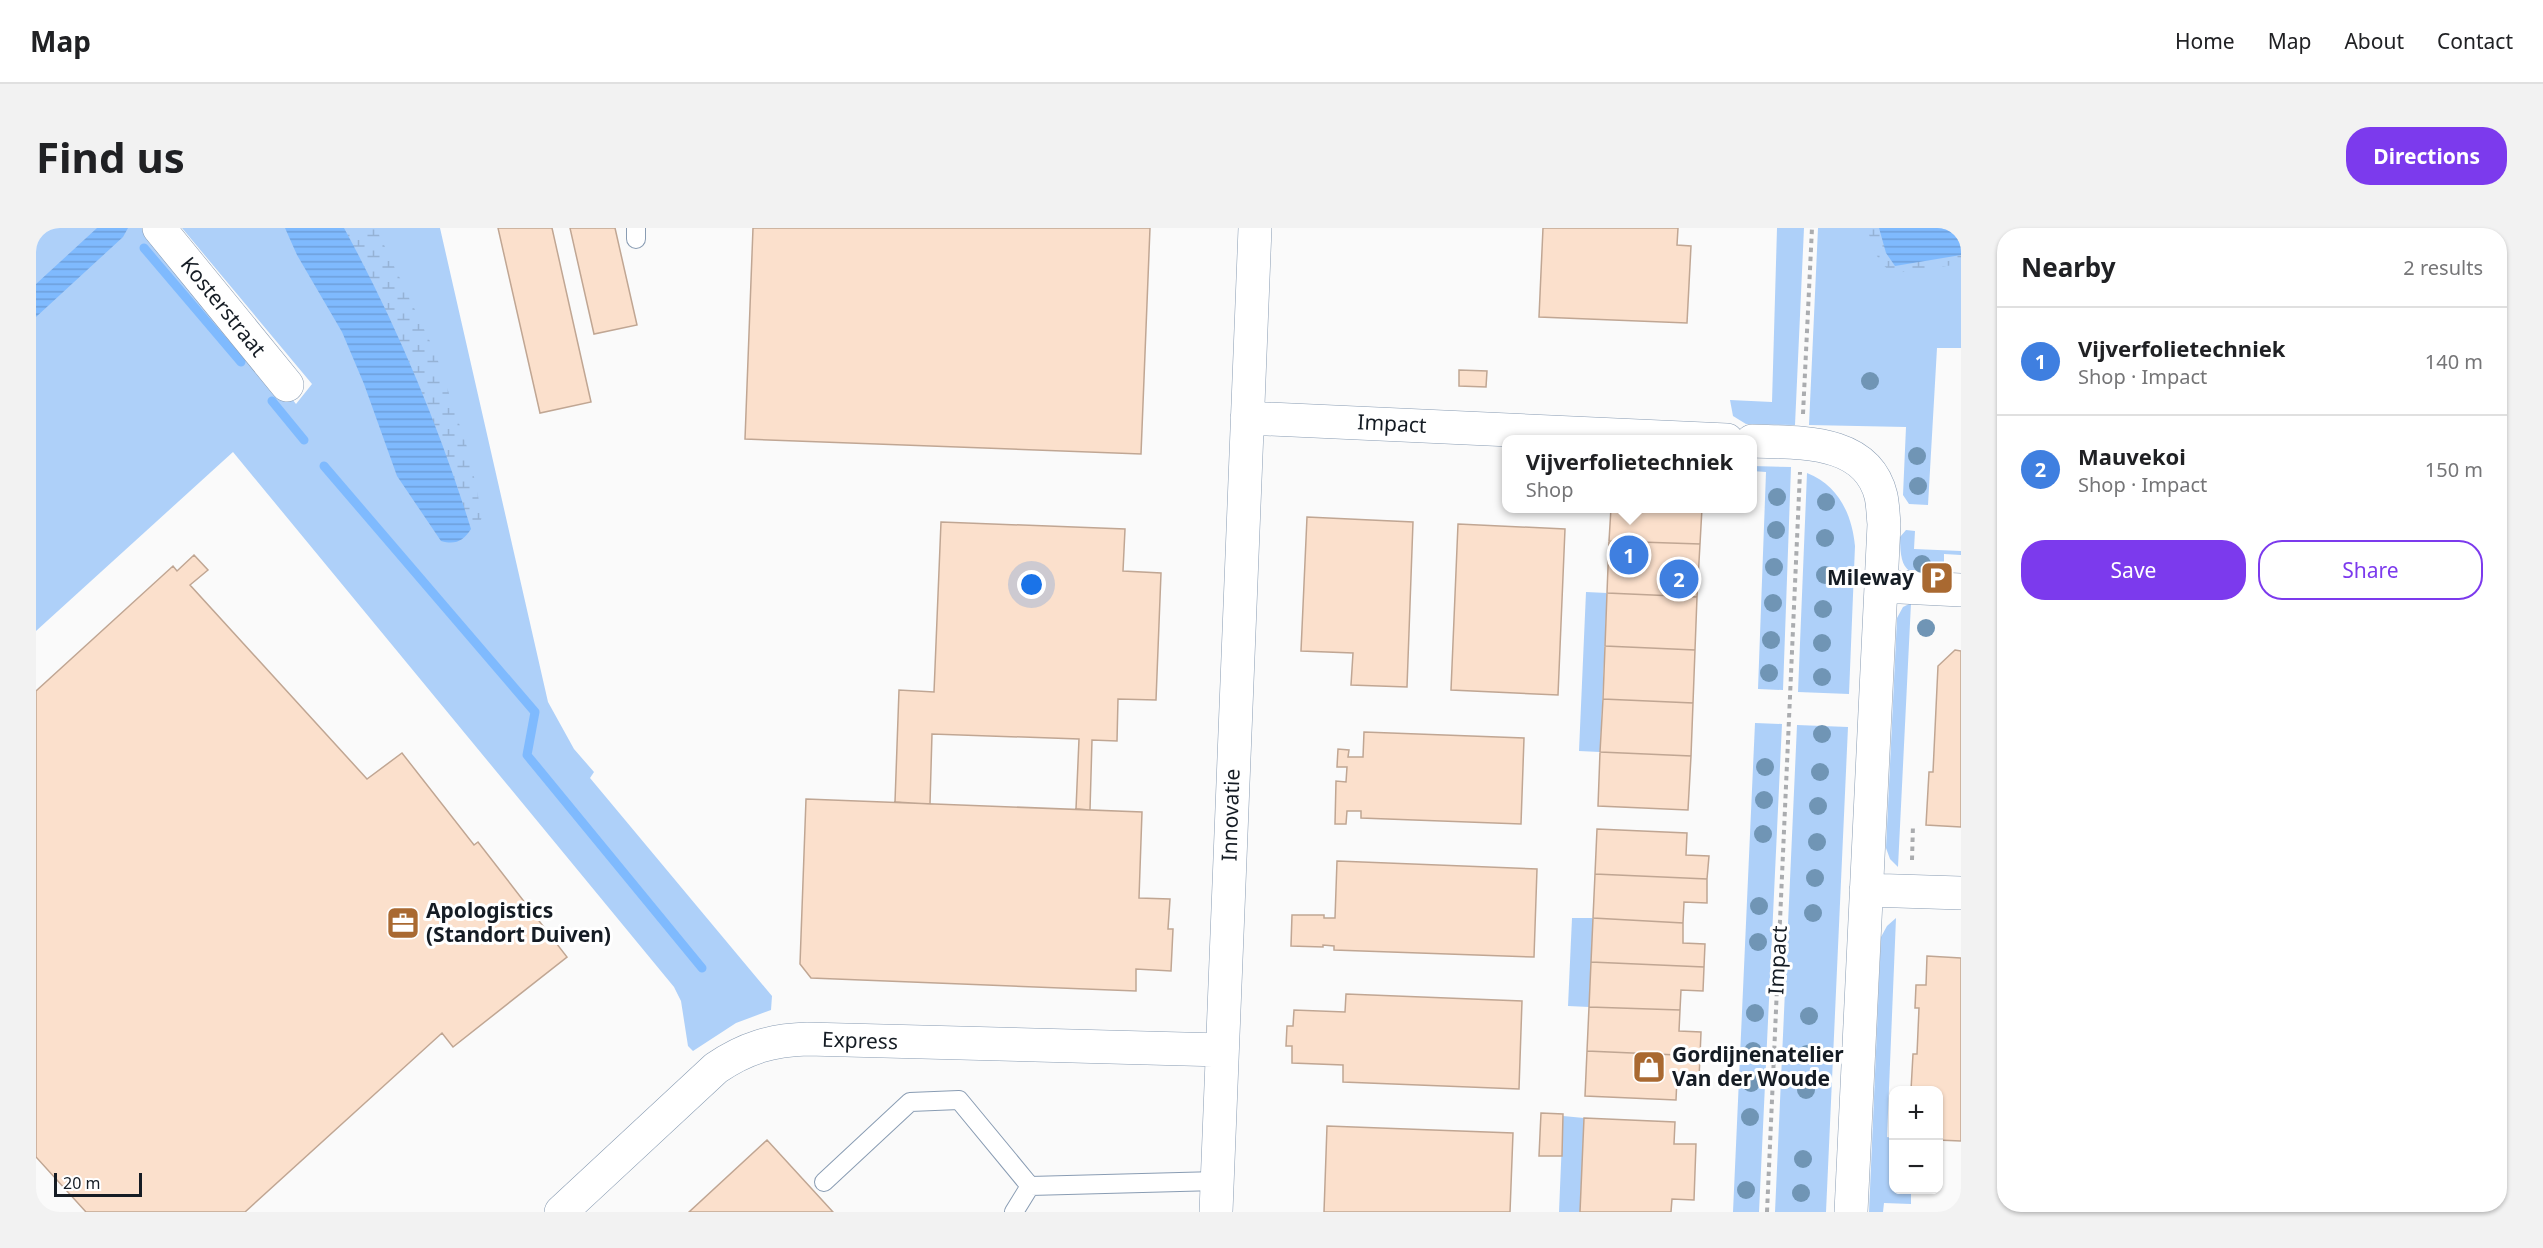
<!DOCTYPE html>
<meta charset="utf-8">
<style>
body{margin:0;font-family:"Noto Sans",sans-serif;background:#f2f2f2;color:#202124}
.controls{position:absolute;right:18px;bottom:18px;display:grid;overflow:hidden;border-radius:12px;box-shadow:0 2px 4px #0004}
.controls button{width:54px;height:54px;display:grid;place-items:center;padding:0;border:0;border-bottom:2px solid #e0e0e0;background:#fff;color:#202124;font:30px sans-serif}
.scale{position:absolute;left:18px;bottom:15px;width:88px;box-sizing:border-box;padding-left:6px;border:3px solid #151c24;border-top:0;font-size:16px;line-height:21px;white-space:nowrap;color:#151c24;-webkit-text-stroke:4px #fff;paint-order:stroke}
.you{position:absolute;left:996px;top:357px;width:21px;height:21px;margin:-15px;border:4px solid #fff;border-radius:50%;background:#1a73e8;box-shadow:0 0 0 9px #1a73e833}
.badge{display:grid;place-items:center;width:39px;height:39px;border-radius:50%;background:#7c3aed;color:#fff;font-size:20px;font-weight:700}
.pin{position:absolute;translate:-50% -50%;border:3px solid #fff;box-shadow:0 2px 6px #0006}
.popup{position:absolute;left:1466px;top:207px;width:255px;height:78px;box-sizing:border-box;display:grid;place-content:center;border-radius:12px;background:#fff;filter:drop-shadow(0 2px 4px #0005);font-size:20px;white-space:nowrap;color:#757577}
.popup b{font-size:22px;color:#202124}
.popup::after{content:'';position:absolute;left:50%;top:100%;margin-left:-12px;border:12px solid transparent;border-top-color:#fff}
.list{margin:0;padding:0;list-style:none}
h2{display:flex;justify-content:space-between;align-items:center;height:78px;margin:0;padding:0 24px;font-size:26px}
h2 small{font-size:20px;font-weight:400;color:#757577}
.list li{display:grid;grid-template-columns:39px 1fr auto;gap:18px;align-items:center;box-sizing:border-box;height:108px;padding:0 24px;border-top:2px solid #e0e0e0}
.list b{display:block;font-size:22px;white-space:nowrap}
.list p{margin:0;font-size:20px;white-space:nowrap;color:#757577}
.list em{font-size:20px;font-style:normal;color:#757577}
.actions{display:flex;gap:12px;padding:18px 24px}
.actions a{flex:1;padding:14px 0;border:2px solid #7c3aed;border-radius:24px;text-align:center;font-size:21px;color:#7c3aed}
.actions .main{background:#7c3aed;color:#fff}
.map{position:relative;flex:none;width:1925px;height:984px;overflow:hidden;border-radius:24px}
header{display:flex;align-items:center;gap:36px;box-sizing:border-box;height:84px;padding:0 30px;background:#fff;border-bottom:2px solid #e0e0e0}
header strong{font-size:28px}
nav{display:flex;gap:33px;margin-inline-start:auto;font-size:21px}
.intro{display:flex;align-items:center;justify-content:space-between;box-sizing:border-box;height:144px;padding:0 36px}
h1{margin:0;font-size:42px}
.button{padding:15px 27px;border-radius:24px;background:#7c3aed;color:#fff;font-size:21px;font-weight:700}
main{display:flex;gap:36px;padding:0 36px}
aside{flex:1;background:#fff;border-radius:24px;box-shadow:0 2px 4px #0004}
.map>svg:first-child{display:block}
.green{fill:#aed0f9}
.wetland{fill:url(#wetland-marsh)}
.water{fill:url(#water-rules)}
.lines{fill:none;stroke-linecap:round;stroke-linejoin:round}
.stream{stroke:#7fbafe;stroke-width:9}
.building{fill:#fbe0cc;stroke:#c0a693;stroke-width:1.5}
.service-casing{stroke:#899cb3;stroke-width:20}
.minor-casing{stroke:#899cb3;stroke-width:34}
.path{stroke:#aaacaf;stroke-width:4;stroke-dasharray:4.5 4.5;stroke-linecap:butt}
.service{stroke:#fff;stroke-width:18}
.minor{stroke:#fff;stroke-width:33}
.tree{fill:#7095b5}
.labels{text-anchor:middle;stroke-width:6;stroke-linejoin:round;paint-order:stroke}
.street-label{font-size:21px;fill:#151c24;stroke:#fff}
.poi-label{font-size:21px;font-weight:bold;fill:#151c24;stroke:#fff;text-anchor:start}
</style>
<header>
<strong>Map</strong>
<nav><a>Home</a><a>Map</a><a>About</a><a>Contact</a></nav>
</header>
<div class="intro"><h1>Find us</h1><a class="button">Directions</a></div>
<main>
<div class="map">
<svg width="1925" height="984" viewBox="0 0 1925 984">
<defs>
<pattern id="wetland-marsh" width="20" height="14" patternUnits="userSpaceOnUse" patternTransform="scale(1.5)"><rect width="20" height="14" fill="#aed0f9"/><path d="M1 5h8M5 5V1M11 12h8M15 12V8" fill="none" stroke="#95b2d5"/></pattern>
<pattern id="water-rules" width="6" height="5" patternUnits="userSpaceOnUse" patternTransform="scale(1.5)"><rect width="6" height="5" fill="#7fbafe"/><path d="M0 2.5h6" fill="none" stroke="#6d9fda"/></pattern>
</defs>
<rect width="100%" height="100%" fill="#fafafa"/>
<!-- green -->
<path class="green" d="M0,0h118l142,176 16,-20 -130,-156h258l108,474 26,47 20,23 -4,6 182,218 -1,14 -35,13 -43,28 -5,-5 -7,-45 -7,-14 -441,-535 -197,179z
M1741,0h27l-9,197 -49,-1 -13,-8 -3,-16 42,2z
M1782,0h61l82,27v93h-24l-9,157 -19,-1 -6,-9 3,-68 -97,-2z
M1716,238l39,1 -8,223 -25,-1 8,-217 -14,-1z
M1771,245c31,12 45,41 48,73l-6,148 -51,-2z
M1870,302l9,1 -1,18 47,2v4l-17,-1v22c-35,-1 -44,-1 -44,-39z
M1550,364l21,1 -7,159 -21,-1z
M1875,375l-13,264 -8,-8 -4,-11 11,-230 6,-11z
M1719,495l27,1 -23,488h-26z
M1761,497l51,2 -22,485h-51z
M1536,690h21l-4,89 -21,-1z
M1860,690l-9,219 6,1 1,52h17v14l-27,-1 -1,9h-14l12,-275 6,-11z
M1527,888l21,2 -4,94h-21z"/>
<!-- wetland -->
<path class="wetland" d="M296,0h44l59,124 34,101 13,62 -3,15 -15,10 -1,-17z
M1831,0h94v36l-65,9c-19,-6 -23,-27 -29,-45z"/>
<!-- water -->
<path class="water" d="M61,0h31l-5,9 -87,80v-33z
M249,0h59c52,95 95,198 127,301 -8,12 -15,16 -30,12l-44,-65 -33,-92 -22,-52 -45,-77z
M1843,0h82v27l-66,11 -9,-13z"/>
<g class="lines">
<!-- stream -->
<path class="stream" d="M108,20l97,114
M236,173l32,39
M288,238l211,246 -8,43 175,213"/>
</g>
<!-- building -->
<path class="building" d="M462,0h54l39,174 -51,11z
M534,0h45l22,97 -43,9z
M717,0h397l-9,226 -396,-15z
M1507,0h135l-1,17 14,1 -4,77 -148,-6z
M1423,142l28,1 -1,16 -27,-1z
M1575,280h91l-2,36 -91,-3z
M1271,289l106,5 -6,165 -56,-2 2,-32 -52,-2z
M905,294l184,7 -2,42 38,2 -5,127 -38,-1 -1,42 -25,-1 -2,70 -14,-1 3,-70 -147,-5 -2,70 -35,-2 4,-112 35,2z
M1422,296l107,5 -7,166 -107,-5z
M1573,313l91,3 -3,53 -90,-4z
M158,327l14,15 -18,15 177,194 35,-26 72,92 4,-3 89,115 -114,90 -11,-14 -197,179h-159l-50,-55v-466l137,-125 4,5z
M1571,365l90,4 -2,53 -90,-4z
M1569,418l90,4 -2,53 -90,-4z
M1919,422l6,1v176l-35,-2 3,-53h4l5,-106z
M1567,471l90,4 -2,53 -91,-4z
M1328,504l160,6 -3,86 -160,-6v-7h-14l-1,13h-11l1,-43 10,1 1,-15h-10l1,-18 11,1 -1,7h15z
M1564,524l91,4 -3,54 -90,-4z
M770,571l336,13 -3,86 31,1 -2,30h5l-2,42 -35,-2v22l-325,-13 -11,-14z
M1561,601l90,4 -1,22 23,1 -2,23 -112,-5z
M1301,633l200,8 -3,88 -200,-7v-4l-11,-1v2l-32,-1 1,-31h32v3h11z
M1559,646l112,5v24l-23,-1 -1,21 -90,-5z
M1557,690l90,5v20l22,1 -1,23 -113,-5z
M1891,728l34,2v183l-23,-1v-50h-27l2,-36h4l2,-46h-4l1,-23h10z
M1555,734l113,5 -1,24 -22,-1 -1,20 -91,-3z
M1310,766l176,7 -3,88 -176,-7v-17l-51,-2v-17h-6l1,-20h6l1,-16 51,2z
M1553,779l91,3 -1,21 22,1 -1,24 -113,-5z
M1551,823l113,5 -1,23 -22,-1 -1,22 -91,-4z
M1505,885l22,1 -1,42h-23z
M1548,890l91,4 -1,22h22l-2,56 -22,-1 -1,13h-91z
M1291,898l186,7 -3,79h-186z
M731,912l66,72h-144z"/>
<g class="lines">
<!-- service casing -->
<g class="service-casing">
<path id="service" d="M600,0v11
M788,954l86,-80 49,-2 71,86 187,-5
M978,984l16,-26"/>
</g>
<!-- minor casing -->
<g class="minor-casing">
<path id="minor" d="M123,0l128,157
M1211,190l480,22
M1716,213c46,2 115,-3 129,55 2,9 2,19 3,28l-33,688
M1845,358l80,4
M1830,662l95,3
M525,984l155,-144c29,-20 56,-28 91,-29l415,11
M1180,984l39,-984"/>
</g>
<!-- path -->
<path class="path" d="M1767,186l9,-186
M1876,632l1,-35
M1731,984l33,-740"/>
<!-- service -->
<use href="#service" class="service"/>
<!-- minor -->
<use href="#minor" class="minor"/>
</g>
<!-- trees -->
<g class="tree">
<circle cx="1834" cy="153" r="9"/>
<circle cx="1881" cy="228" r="9"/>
<circle cx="1882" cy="258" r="9"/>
<circle cx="1741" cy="269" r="9"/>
<circle cx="1790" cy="274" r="9"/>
<circle cx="1740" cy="302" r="9"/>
<circle cx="1789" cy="310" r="9"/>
<circle cx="1886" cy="336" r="9"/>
<circle cx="1738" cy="339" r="9"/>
<circle cx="1789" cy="347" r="9"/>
<circle cx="1737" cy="375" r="9"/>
<circle cx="1787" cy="381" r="9"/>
<circle cx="1890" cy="400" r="9"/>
<circle cx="1735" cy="412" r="9"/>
<circle cx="1786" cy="415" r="9"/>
<circle cx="1733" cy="445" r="9"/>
<circle cx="1786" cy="449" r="9"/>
<circle cx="1786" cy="506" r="9"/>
<circle cx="1729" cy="539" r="9"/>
<circle cx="1784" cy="544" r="9"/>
<circle cx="1728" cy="572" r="9"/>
<circle cx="1782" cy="578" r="9"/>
<circle cx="1727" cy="606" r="9"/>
<circle cx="1781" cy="614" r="9"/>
<circle cx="1779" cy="650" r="9"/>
<circle cx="1723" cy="678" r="9"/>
<circle cx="1777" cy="685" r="9"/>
<circle cx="1722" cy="714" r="9"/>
<circle cx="1719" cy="785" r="9"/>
<circle cx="1773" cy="788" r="9"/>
<circle cx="1717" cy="823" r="9"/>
<circle cx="1771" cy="826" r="9"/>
<circle cx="1715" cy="855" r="9"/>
<circle cx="1770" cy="862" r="9"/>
<circle cx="1714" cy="889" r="9"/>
<circle cx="1767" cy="931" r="9"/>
<circle cx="1710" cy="962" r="9"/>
<circle cx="1765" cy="965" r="9"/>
</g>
<!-- icons -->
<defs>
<g id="parking-square" transform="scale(1.725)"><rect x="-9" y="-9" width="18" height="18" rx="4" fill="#a96931" stroke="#fff"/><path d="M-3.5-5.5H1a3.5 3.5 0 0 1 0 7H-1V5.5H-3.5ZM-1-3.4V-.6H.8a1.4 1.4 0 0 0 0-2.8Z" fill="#fff"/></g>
<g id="office-square" transform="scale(1.725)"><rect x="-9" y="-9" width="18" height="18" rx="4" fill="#a96931" stroke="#fff"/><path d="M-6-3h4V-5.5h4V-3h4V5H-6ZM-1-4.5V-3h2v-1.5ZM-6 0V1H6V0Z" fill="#fff"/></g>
<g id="shop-square" transform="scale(1.725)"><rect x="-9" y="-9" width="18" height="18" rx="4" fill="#a96931" stroke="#fff"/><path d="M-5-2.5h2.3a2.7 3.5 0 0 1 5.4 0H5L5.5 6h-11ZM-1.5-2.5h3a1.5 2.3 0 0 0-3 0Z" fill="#fff"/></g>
</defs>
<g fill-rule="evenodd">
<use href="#parking-square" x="1901" y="350"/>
<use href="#office-square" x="367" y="695"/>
<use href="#shop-square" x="1613" y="839"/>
</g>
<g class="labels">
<!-- street labels -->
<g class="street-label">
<text transform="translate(187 79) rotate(51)" y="7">Kosterstraat</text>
<text transform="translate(1356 196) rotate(3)" y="7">Impact</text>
<text transform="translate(1195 587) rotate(-88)" y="7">Innovatie</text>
<text transform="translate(1742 732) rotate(-87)" y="7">Impact</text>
<text transform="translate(824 813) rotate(2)" y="7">Express</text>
</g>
<!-- poi labels -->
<g class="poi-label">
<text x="1878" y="357" text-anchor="end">Mileway</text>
<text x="390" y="690">Apologistics<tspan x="390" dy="24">(Standort Duiven)</tspan></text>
<text x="1636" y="834">Gordijnenatelier<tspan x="1636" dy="24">Van der Woude</tspan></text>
</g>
</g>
</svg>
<div class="controls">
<button>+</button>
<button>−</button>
</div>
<div class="scale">20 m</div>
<div class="you"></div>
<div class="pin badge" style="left:1593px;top:327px;background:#3f7fe0">1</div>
<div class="popup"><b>Vijverfolietechniek</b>Shop</div>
<div class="pin badge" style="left:1643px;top:351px;background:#3f7fe0">2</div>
</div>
<aside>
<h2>Nearby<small>2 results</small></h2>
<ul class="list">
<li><span class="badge" style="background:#3f7fe0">1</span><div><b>Vijverfolietechniek</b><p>Shop · Impact</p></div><em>140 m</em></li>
<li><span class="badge" style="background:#3f7fe0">2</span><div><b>Mauvekoi</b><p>Shop · Impact</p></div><em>150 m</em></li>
</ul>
<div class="actions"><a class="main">Save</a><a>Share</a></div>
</aside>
</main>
